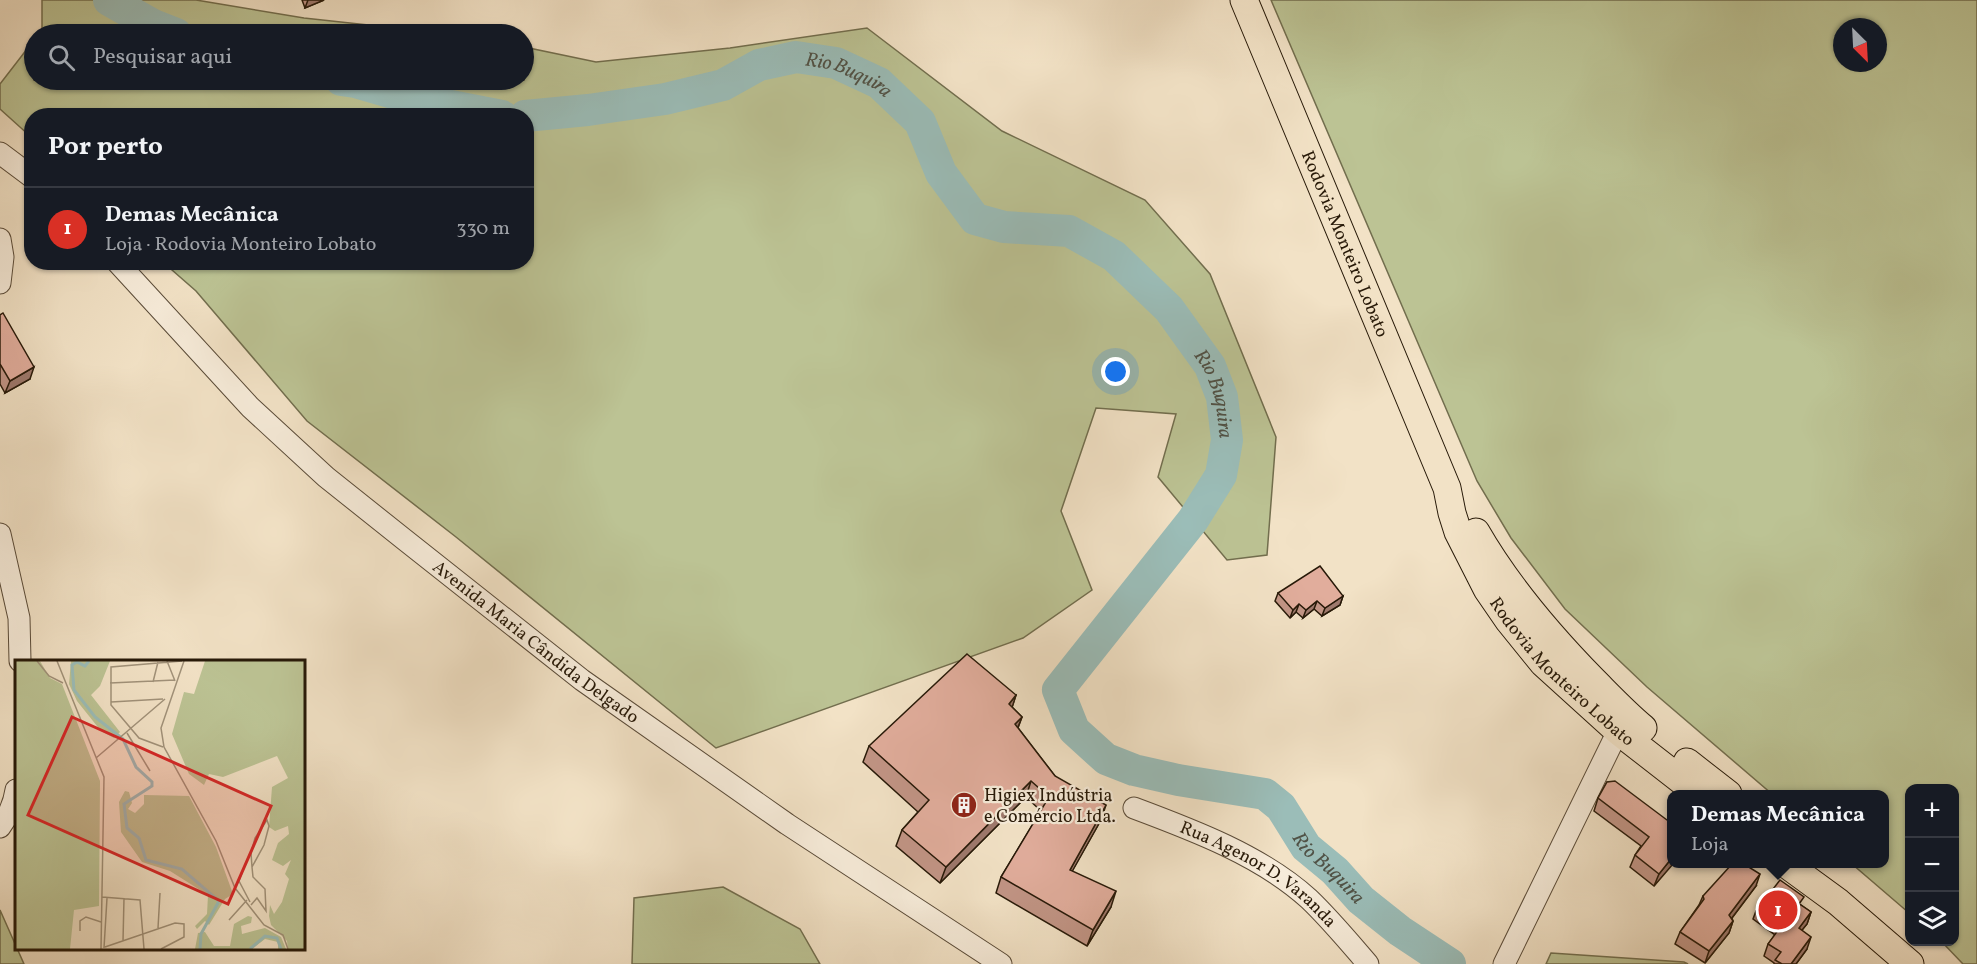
<!DOCTYPE html>
<html lang="pt">
<meta charset="utf-8">
<style>
body{margin:0;font-family:Vollkorn,serif;background:#242831;color:#f1f3f6}
.controls{position:absolute;right:18px;bottom:18px;display:grid;overflow:hidden;border-radius:12px;box-shadow:0 2px 4px #0004}
.controls button{width:54px;height:54px;display:grid;place-items:center;padding:0;border:0;border-bottom:2px solid #363941;background:#171b24;color:#f1f3f6;font:30px sans-serif}
.compass{position:absolute;left:1833px;top:18px;width:54px;height:54px;border-radius:50%;background:#171b24;box-shadow:0 2px 4px #0004;rotate:156deg}
.you{position:absolute;left:1116px;top:372px;width:21px;height:21px;margin:-15px;border:4px solid #fff;border-radius:50%;background:#1a73e8;box-shadow:0 0 0 9px #1a73e833}
.badge{display:grid;place-items:center;width:39px;height:39px;border-radius:50%;background:#d93025;color:#fff;font-size:20px;font-weight:700}
.pin{position:absolute;translate:-50% -50%;border:3px solid #fff;box-shadow:0 2px 6px #0006}
.popup{position:absolute;left:1667px;top:790px;width:222px;height:78px;box-sizing:border-box;display:grid;place-content:center;border-radius:12px;background:#171b24;filter:drop-shadow(0 2px 4px #0005);font-size:20px;white-space:nowrap;color:#9ea1a6}
.popup b{font-size:22px;color:#f1f3f6}
.popup::after{content:'';position:absolute;left:50%;top:100%;margin-left:-12px;border:12px solid transparent;border-top-color:#171b24}
.list{margin:0;padding:0;list-style:none}
h2{display:flex;justify-content:space-between;align-items:center;height:78px;margin:0;padding:0 24px;font-size:26px}
h2 small{font-size:20px;font-weight:400;color:#9ea1a6}
.list li{display:grid;grid-template-columns:39px 1fr auto;gap:18px;align-items:center;box-sizing:border-box;height:84px;padding:0 24px;border-top:2px solid #363941}
.list b{display:block;font-size:22px;white-space:nowrap}
.list p{margin:0;font-size:20px;white-space:nowrap;color:#9ea1a6}
.list em{font-size:20px;font-style:normal;color:#9ea1a6}
.icon{flex:none;width:33px;height:33px;fill:none;stroke:currentColor;stroke-width:2;stroke-linecap:round;stroke-linejoin:round}
.map{position:relative;flex:none;width:1977px;height:964px;overflow:hidden}
.search{position:absolute;background:#171b24;box-shadow:0 2px 4px #0004;left:24px;top:24px;width:510px;height:66px;display:flex;align-items:center;gap:15px;box-sizing:border-box;padding:0 21px;border-radius:33px;color:#9ea1a6;font-size:22px}
.panel{position:absolute;background:#171b24;box-shadow:0 2px 4px #0004;left:24px;top:108px;width:510px;height:162px;border-radius:24px}
.map>svg:first-child{display:block}
.green{fill:#bcc394;stroke:#726e4e;stroke-width:1.5;fill-rule:evenodd}
.lines{fill:none;stroke-linecap:round;stroke-linejoin:round}
.river{stroke:#9bbdb8;stroke-width:32}
.minor-casing{stroke:#5a4b38;stroke-width:23}
.major-casing{stroke:#271908;stroke-width:29}
.minor{stroke:#f7ecda;stroke-width:21}
.major{stroke:#f2e2c6;stroke-width:27}
.wall{fill:#c29586;stroke:#271908;stroke-width:1.5}
.shaded-wall{fill:#9e796d;stroke:#271908;stroke-width:1.5}
.building{fill:#e1ad9c;stroke:#271908;stroke-width:1.5}
.labels{text-anchor:middle;stroke-width:4.5;stroke-linejoin:round;paint-order:stroke}
.street-label{font-size:18px;fill:#271908;stroke:#f7ecda}
.poi-label{font-size:18px;fill:#271908;stroke:#f7ecda;text-anchor:start}
.water-label{font-size:20px;font-style:italic;fill:#505246;stroke:#f7ecda}
.inset-river{fill:none;stroke:#9bbdb8;stroke-width:3}
.inset-road{fill:none;stroke:#a1927a;stroke-width:1.5}
.view{fill:#d62828;fill-opacity:0.15;stroke:#d62828;stroke-width:3}
.inset-edge{fill:none;stroke:#271908;stroke-width:3}
</style>
<div class="map">
<svg width="1977" height="964" viewBox="0 0 1977 964">
<rect width="100%" height="100%" fill="#f2e2c6"/>
<filter id="stains"><feTurbulence type="fractalNoise" baseFrequency=".00333" numOctaves="4"/><feColorMatrix values="0 0 0 0 .2 0 0 0 0 .09 0 0 0 0 .02 0 0 0 .5 -.17"/></filter>
<radialGradient id="worn" r=".72"><stop offset=".6" stop-color="#630" stop-opacity="0"/><stop offset="1" stop-color="#630" stop-opacity=".3"/></radialGradient>
<!-- green -->
<path class="green" d="M42,0h154l108,18 147,16h-412l3,-3z
M1271,0h706v964h-14l-21,-22h12v-154h-44l-1,125 -57,-49h32v-70h-112l-125,-107 -82,-78 -54,-71 -34,-57zM1842,27h36v36h-36z
M867,28l135,103 143,69 65,74 66,163 -9,118 -40,5 -69,-83 18,-63 -80,-6 -35,103 31,79 -69,48 -307,110 -260,-211 -149,-116 -111,-130 -32,-28 362,-1v-146h-494l-1,21 -31,-28v-25l34,-44v40h490v-33l72,15 134,-14z
M723,887l77,42 20,35h-188l2,-66z
M0,910l24,54h-24z
M1551,953l133,9 4,2h-142z"/>
<g class="lines">
<!-- river -->
<g class="river">
<path d="M109,0l44,25 23,9"/>
<path d="M341,80l14,2 55,16 92,18"/>
<path id="s1" d="M525,116l63,-6 77,-11 58,-14 36,-20 37,-8 40,6 43,20 41,39 21,51 34,46 29,8 65,4 45,25 55,53 41,57 12,31 5,43 -6,35 -28,45 -135,170 16,40 32,29 28,11 44,10 87,14 16,13 25,40 29,24 26,29 39,31 50,33"/>
</g>
<!-- minor casing -->
<g class="minor-casing">
<g id="minor">
<path d="M0,153l32,24"/>
<path d="M0,239l3,18 -3,26"/>
<path id="s2" d="M117,262l133,145 76,70 79,63 177,140 205,144 214,140"/>
<path d="M0,534l19,84 1,43"/>
<path id="s3" d="M1134,808c59,22 128,48 175,91 21,20 40,43 59,65"/>
<path d="M0,827c9,-12 14,-23 16,-37"/>
<path d="M1504,964l114,-233 8,-12"/>
</g>
</g>
<!-- major casing -->
<g class="major-casing">
<g id="major">
<path id="s4" d="M1244,0l203,488 5,25 6,19 29,57 22,32 34,42 75,68 81,63"/>
<path d="M1476,532c31,54 73,103 117,148 16,16 32,33 50,48"/>
<path d="M1687,762l41,32"/>
<path d="M1786,864l52,38 72,62"/>
</g>
</g>
<!-- minor -->
<use href="#minor" class="minor"/>
<!-- major -->
<use href="#major" class="major"/>
</g>
<!-- wall -->
<path class="wall" d="M302,0h22l-19,8z
M0,315l30,64 -25,14 -5,-9z
M1278,593l65,3 -3,9 -18,11 -8,-7 -11,9 -7,-6 -6,6 -15,-17z
M1016,695l-4,12 10,10 -4,11 37,48 46,44 -29,51 39,36 -24,39 -91,-53 5,-16 40,-66 -15,-14 -86,86 -44,-37 6,-16 16,-18 -55,-50 6,-16z
M1607,782l64,82 -17,22 -24,-19 5,-12 6,-9 -47,-35 4,-13z
M1756,886l-24,32 1,3 -4,12 -24,30 -30,-19 5,-12 19,-27 4,-9z
M1801,905l10,7 -4,12 -5,6 5,19 -11,15h-22v-1l-10,-7 4,-12 7,-9 -22,-16 3,-8z"/>
<!-- shaded-wall -->
<path class="shaded-wall" d="M308,0h16l-19,8z
M34,367l-4,12 -25,14 5,-12z
M1343,596l-3,9 -18,11 3,-8z
M1317,601l-3,8 -11,9 3,-8z
M1299,604l-3,8 -6,6 3,-8z
M1016,695l-5,16 -2,-7z
M1022,717l-6,15 -1,-8z
M1031,781l-5,16 -86,86 6,-16z
M1106,805l-5,15 -37,66 6,-16z
M1671,859v5h2l-19,22 5,-12z
M1760,874l-4,12 -31,41 4,-12z
M1116,891l-5,16 -24,39 6,-16z
M1811,912l-4,12 -13,16 5,-12z
M1733,921l-4,12 -24,30 4,-12z
M1811,937l-4,12 -11,15h-5z"/>
<!-- building -->
<path class="building" d="M3,313l31,54 -24,14 -10,-17v-49z
M1320,566l23,30 -18,12 -8,-7 -11,9 -7,-6 -6,6 -15,-17z
M967,654l49,41 -7,9 13,13 -7,7 40,52 51,29 -36,65 46,21 -23,39 -92,-53 48,-80 -18,-16 -85,86 -44,-37 27,-30 -60,-54z
M1615,781l56,42v36l-12,15 -24,-19 14,-18 -51,-39 9,-16z
M1732,864h12l16,10 -31,41 4,6 -24,30 -29,-19 24,-33 -1,-3z
M1780,880l24,17 -5,7 -1,-1 -18,25 -24,-17z
M1798,903l13,9 -12,16 12,9 -20,27h-9l-7,-4 6,-8 -13,-8z"/>
<!-- icons -->
<defs>
<g id="building-disc" transform="scale(1.35)"><circle r="9.5" fill="#8f2418" stroke="#f7ecda"/><path d="M-4-6H4V6H1V3H-1V6H-4ZM-2.5-4.3h1.7v1.8h-1.7ZM.8-4.3h1.7v1.8H.8ZM-2.5-1h1.7V.8h-1.7ZM.8-1h1.7V.8H.8Z" fill="#fff"/></g>
</defs>
<g fill-rule="evenodd">
<use href="#building-disc" x="964" y="805"/>
</g>
<g class="labels">
<!-- street labels -->
<g class="street-label">
<text dy="6" stroke="none"><textPath href="#s4" startOffset="264">Rodovia Monteiro Lobato</textPath></text>
<text dy="6" stroke="none"><textPath href="#s2" startOffset="567">Avenida Maria Cândida Delgado</textPath></text>
<text dy="6" stroke="none"><textPath href="#s4" startOffset="750">Rodovia Monteiro Lobato</textPath></text>
<text dy="6" stroke="none"><textPath href="#s3" startOffset="142">Rua Agenor D. Varanda</textPath></text>
</g>
<!-- poi labels -->
<g class="poi-label">
<text x="984" y="801">Higiex Indústria<tspan x="984" dy="21">e Comércio Ltda.</tspan></text>
</g>
<!-- water labels -->
<g class="water-label">
<text dy="7" stroke="none"><textPath href="#s1" startOffset="336">Rio Buquira</textPath></text>
<text dy="7" stroke="none"><textPath href="#s1" startOffset="858">Rio Buquira</textPath></text>
<text dy="7" stroke="none"><textPath href="#s1" startOffset="1560">Rio Buquira</textPath></text>
</g>
</g>
<!-- overview -->
<g transform="translate(15 660)">
<rect width="290" height="290" fill="#f2e2c6"/>
<path d="M0,1h25l10,17 12,6 38,97 -1,125 -25,4 -4,39h-55zM56,1h39l-10,25 -9,9 29,37 -6,6 -13,-7 -24,-30 -8,-17zM190,1h99v288h-16l-1,-8 -16,-16 -2,-9 1,-11 4,9 8,-12 7,-23 -4,-5 6,-14 -8,6 -11,-6 6,-17 11,-9 -1,-8 -13,5 -6,-4 3,-40 16,-9 -11,-22 -54,21 -14,-3 -5,11 -15,-11 -17,-40 12,-42 10,2zM110,131l4,1 3,11 -4,6 7,4 9,-9v-9l45,1 27,51 17,47 -8,5 -16,26 -4,-4 -8,8 -2,-3 12,-12 1,-19 -38,-24 -28,-9 -21,-30 -2,-30zM233,256l4,1 -1,6 -10,3 1,8 23,-6 16,9 5,12h-8v-7l-13,-3 -13,10h-57l3,-16 7,-1 9,14h16l4,-22z" fill="#bcc394"/>
<path class="inset-river" d="M74,1l-4,5 -8,-4 -5,3 2,25 21,27 28,22 13,28 16,15v4l-28,18 3,24 12,10 7,22 36,9 37,32 -18,33 -1,15M235,289l15,-13 12,2 4,11"/>
<path class="inset-road" d="M22,1l12,15 14,7M42,1l47,116 -3,172M152,1l8,20M169,1l-23,67 3,19 52,94 19,47 29,37 19,10 5,14M138,22l5,-20M95,23l65,-3M96,42l52,-3M112,73l23,38M148,87l-24,-9 -28,-33v-38l71,-6M81,98l69,-59M227,213l-3,8 11,21M87,237l38,3 4,49M236,245l6,-7 9,13 -1,-22 -12,-12 -1,-10 -1,-14 4,-15 12,-18 2,6 -5,19 -12,22M214,260l18,-20M143,268l2,-35M65,271v-10l6,-4 15,5M108,281l1,-43M90,287l70,-24 9,1v13l-23,12M89,288l3,-50"/>
<path class="view" d="M57,57l199,89 -43,98 -200,-89z"/>
<rect width="290" height="290" class="inset-edge"/>
</g>
<rect width="100%" height="100%" filter="url(#stains)"/>
<rect width="100%" height="100%" fill="url(#worn)"/>
</svg>
<div class="controls">
<button>+</button>
<button>−</button>
<button><svg class="icon" aria-label="layers" viewBox="0 0 24 24"><path d="M12 4l9 5-9 5-9-5zM3 14l9 5 9-5"/></svg></button>
</div>
<svg class="compass" viewBox="-18 -18 36 36"><path d="M0-13l5 13h-10z" fill="#e53935"/><path d="M0 13l5-13h-10z" fill="#9ea1a6"/></svg>
<div class="you"></div>
<div class="pin badge" style="left:1778px;top:910px">1</div>
<div class="popup"><b>Demas Mecânica</b>Loja</div>
<div class="search"><svg class="icon" aria-label="search" viewBox="0 0 24 24"><circle cx="10" cy="10" r="6"/><path d="M15 15l6 6"/></svg>Pesquisar aqui</div>
<section class="panel">
<h2>Por perto<small></small></h2>
<ul class="list">
<li><span class="badge">1</span><div><b>Demas Mecânica</b><p>Loja · Rodovia Monteiro Lobato</p></div><em>330 m</em></li>
</ul>
</section>
</div>
